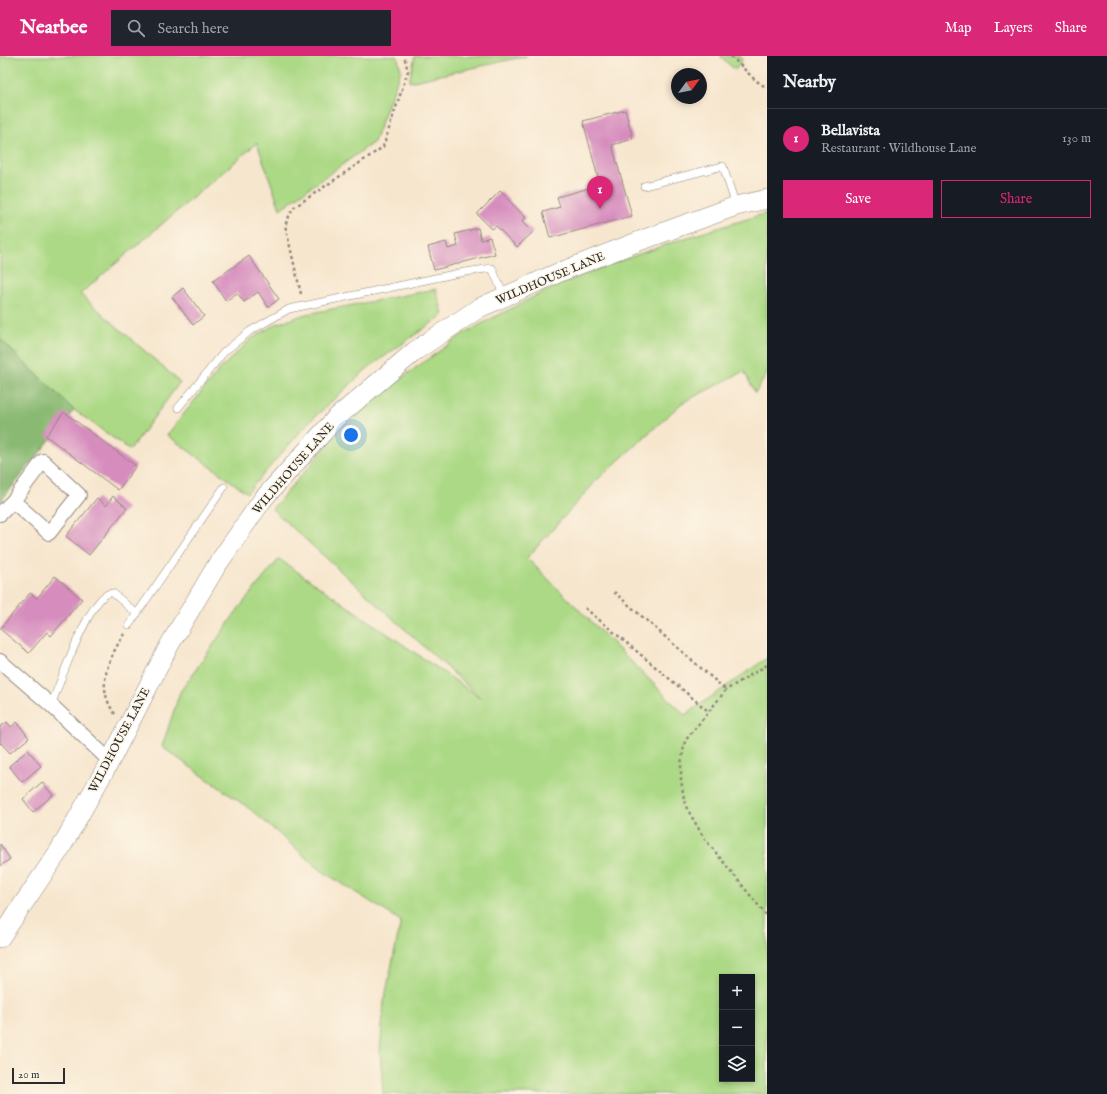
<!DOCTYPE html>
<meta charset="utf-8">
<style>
body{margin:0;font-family:"IM FELL English",serif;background:#20242c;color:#f1f3f6}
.controls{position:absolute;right:12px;bottom:12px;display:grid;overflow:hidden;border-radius:0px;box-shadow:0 2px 6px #0003}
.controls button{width:36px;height:36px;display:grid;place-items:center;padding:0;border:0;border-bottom:1px solid #363941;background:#171b24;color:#f1f3f6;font:20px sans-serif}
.compass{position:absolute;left:671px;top:12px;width:36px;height:36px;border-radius:50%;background:#171b24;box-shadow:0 2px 6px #0003;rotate:57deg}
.scale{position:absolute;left:12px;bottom:10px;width:53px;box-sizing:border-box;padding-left:4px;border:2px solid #2b2b2b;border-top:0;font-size:11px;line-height:14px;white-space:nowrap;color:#2b2b2b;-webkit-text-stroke:3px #fcf5e5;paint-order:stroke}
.you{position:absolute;left:351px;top:379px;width:14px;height:14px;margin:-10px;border:3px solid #fff;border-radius:50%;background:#1a73e8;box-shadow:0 0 0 6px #1a73e833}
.badge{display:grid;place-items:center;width:26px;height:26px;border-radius:50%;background:#db2777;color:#fff;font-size:13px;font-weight:700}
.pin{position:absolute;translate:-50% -33px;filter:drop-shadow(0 1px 2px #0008)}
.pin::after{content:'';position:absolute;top:21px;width:14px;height:12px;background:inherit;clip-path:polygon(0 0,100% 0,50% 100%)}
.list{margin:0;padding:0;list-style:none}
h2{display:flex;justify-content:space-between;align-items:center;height:52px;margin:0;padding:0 16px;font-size:17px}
h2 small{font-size:13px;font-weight:400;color:#9ea1a6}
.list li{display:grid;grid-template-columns:26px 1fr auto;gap:12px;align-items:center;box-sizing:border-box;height:60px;padding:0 16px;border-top:1px solid #363941}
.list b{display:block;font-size:15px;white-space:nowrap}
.list p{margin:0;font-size:13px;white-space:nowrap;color:#9ea1a6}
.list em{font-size:13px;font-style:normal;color:#9ea1a6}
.actions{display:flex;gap:8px;padding:12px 16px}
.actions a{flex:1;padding:9px 0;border:1px solid #db2777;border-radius:0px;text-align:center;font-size:14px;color:#db2777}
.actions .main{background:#db2777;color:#fff}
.icon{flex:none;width:22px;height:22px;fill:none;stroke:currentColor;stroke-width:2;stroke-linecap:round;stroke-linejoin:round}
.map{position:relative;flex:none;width:767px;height:1038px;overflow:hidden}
header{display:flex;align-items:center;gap:24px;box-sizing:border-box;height:56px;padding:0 20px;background:#db2777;color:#fff}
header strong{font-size:19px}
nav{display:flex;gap:22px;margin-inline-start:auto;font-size:14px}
.search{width:280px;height:36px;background:#20242c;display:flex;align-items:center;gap:10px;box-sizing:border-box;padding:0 14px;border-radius:0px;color:#9ea1a6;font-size:15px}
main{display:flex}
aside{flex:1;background:#171b24}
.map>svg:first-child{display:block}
.green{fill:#acd985;stroke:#6c8258;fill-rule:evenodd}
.forest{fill:#89b972;stroke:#5a724e}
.building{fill:#d68cbd}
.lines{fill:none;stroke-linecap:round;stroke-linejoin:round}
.service-casing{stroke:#91887c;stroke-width:8}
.minor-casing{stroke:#91887c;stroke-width:16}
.secondary-casing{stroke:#91887c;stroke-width:20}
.path{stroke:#91887c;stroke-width:2.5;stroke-dasharray:3 3;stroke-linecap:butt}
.service{stroke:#fff;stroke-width:7}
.minor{stroke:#fff;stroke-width:14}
.secondary{stroke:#fff;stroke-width:19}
.labels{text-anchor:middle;stroke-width:3;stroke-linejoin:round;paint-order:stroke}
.street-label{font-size:12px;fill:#2b2b2b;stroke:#fcf5e5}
</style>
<header>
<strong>Nearbee</strong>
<div class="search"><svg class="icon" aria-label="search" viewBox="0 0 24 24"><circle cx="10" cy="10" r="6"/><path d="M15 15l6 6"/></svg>Search here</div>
<nav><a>Map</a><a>Layers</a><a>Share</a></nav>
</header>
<main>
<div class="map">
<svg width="767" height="1038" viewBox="0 0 767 1038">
<rect width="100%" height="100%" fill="#fcf5e5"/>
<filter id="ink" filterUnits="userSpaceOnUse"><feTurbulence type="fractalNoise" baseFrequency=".025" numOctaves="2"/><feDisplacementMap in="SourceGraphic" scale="8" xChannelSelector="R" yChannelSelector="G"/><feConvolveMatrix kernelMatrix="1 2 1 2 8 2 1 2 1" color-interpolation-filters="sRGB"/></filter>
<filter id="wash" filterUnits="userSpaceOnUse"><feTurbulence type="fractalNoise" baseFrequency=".012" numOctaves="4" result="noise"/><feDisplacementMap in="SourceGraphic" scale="16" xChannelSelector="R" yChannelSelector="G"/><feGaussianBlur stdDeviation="0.9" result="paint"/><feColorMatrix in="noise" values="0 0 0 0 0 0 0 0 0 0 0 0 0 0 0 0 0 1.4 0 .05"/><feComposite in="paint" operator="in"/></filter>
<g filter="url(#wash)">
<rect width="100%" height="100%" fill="#f7e6ce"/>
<!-- green -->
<path class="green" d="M0,0h397l4,14 -27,72 -94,67 -23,-66 -177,151 100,88 -50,68 -56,-40 -74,-71z
M415,0h112l-118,26z
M720,0h21l1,4 -7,10z
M767,157v161l-12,19 -11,-22 -62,32 -85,77 -70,78 158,157 82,-57v436h-384l-3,-43 4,-49 17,-81 -79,-50 -72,-62 -88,-62 18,-55 59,-84 40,-49 203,140 -210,-190 70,-80 58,-50 66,-47 69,-36 59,-26 88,-31zM722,921h30v102h-30z
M436,233l7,26 -75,53 -61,56 -60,69 -80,-58 52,-65 32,-31 25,-15 30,-10z"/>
<!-- forest -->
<path class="forest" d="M0,283l74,71 -74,92z"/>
<g id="blocks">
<!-- building -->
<path class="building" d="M625,54l8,29 -21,6 20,71 -82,22 -7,-26 17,-5 -3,-10 43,-12 -17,-64z
M500,135l26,27 -4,3 11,11 -16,15 -21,-21 -4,3 -15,-15z
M478,172l3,12 9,-3 5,17 -61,16 -6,-23 18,-5 2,7 10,-3 -3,-12z
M249,200l30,43 -11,8 -10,-15 -14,10 -7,-9 -11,8 -13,-20z
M183,232l21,28 -11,9 -21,-28z
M64,356l72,54 -18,24 -72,-54z
M113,440l14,12 -38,47 -23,-19 31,-38 9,8z
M55,520l27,23 -31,37 -4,-4 -18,21 -29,-24 30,-36 7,5z
M7,666l4,5 6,-5 12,16 -19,15 -9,-10 -1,1v-17z
M28,694l13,16 -19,16 -13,-16z
M42,726l11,13 -20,17 -10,-13z
M0,788l10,15 -10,7z"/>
</g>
</g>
<g filter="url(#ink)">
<use href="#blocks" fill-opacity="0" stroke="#91887c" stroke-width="1"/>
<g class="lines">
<!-- service casing -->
<g class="service-casing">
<path id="service" d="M644,130l79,-20 13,40
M178,352l46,-56 26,-21 39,-22 170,-36 33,-5 12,28
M129,569l95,-138
M51,649c8,-18 40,-116 62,-112l24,21"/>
</g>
<!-- minor casing -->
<g class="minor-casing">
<path id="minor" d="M0,458l13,-13 30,-40 36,34 -30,38 -36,-32
M0,605l51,44 59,56"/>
</g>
<!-- secondary casing -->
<g class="secondary-casing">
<path id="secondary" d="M0,882l59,-87 51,-90 60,-117 47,-79 46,-66 73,-81 79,-67 64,-43 81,-36 82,-32 94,-34 31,-7"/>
</g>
<!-- path -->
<path class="path" d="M731,0l24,24 12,8
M301,238l-16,-69 8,-17 90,-61 25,-76 -4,-15
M614,536l112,98
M585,552l123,103
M767,609l-41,25 -41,51 -4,23v16l4,25 19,33 63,78
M115,658c-20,-27 -7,-54 9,-80"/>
<!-- service -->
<use href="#service" class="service"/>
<!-- minor -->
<use href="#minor" class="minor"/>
<!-- secondary -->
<use href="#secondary" class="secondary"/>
</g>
</g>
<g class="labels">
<!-- street labels -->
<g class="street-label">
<text transform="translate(550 222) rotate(-23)" y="4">WILDHOUSE LANE</text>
<text transform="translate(293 412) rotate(-49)" y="4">WILDHOUSE LANE</text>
<text transform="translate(119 684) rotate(-62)" y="4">WILDHOUSE LANE</text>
</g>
</g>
</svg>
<div class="controls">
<button>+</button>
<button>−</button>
<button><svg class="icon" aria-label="layers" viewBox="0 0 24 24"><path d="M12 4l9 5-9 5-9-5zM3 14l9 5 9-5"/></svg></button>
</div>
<svg class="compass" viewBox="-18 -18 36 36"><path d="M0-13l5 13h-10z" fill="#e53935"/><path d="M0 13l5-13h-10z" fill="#9ea1a6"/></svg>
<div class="scale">20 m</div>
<div class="you"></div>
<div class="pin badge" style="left:600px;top:153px">1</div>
</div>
<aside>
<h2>Nearby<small></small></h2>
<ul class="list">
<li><span class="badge">1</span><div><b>Bellavista</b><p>Restaurant · Wildhouse Lane</p></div><em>130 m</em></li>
</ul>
<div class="actions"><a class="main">Save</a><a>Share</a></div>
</aside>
</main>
